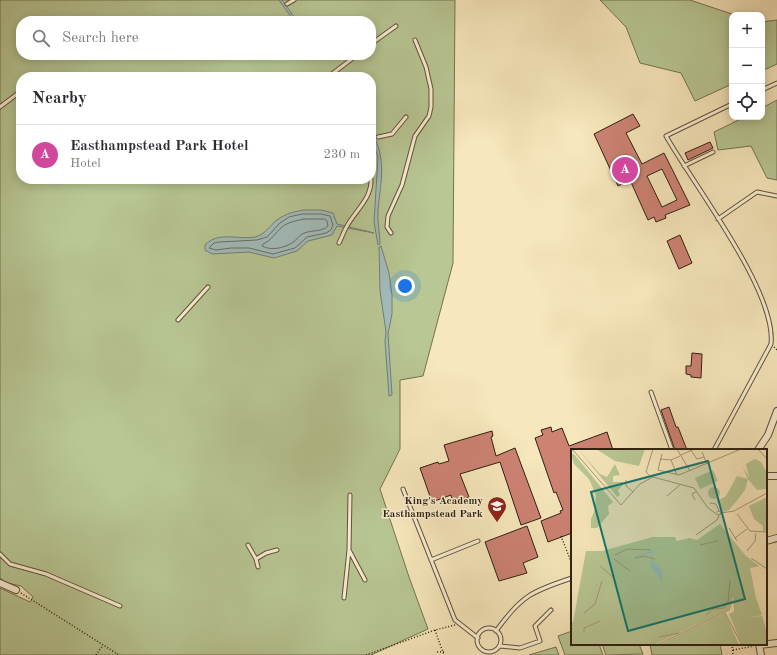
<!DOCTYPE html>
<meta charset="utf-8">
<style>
body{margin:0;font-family:"Old Standard TT",serif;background:#f2f2f3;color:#2b2b33}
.controls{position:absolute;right:12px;top:12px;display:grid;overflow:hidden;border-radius:8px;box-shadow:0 2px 10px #0003}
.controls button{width:36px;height:36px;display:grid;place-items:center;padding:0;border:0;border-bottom:1px solid #e1e1e2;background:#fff;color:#2b2b33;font:20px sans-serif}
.you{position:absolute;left:405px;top:286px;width:14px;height:14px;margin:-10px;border:3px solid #fff;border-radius:50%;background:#1a73e8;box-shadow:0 0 0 6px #1a73e833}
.badge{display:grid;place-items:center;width:26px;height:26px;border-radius:50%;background:#8f2418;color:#fff;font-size:13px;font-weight:700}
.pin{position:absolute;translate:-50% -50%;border:2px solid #fff;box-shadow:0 1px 4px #0006}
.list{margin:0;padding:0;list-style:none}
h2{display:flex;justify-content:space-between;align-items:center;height:52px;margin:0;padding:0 16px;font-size:17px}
h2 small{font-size:13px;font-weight:400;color:#7c7c81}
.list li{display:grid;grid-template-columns:26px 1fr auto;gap:12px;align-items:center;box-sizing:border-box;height:60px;padding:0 16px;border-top:1px solid #e1e1e2}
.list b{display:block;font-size:15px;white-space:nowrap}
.list p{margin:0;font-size:13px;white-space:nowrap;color:#7c7c81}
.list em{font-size:13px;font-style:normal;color:#7c7c81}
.icon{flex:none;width:22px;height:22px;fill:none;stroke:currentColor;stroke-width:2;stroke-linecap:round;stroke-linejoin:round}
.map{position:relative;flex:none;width:777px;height:655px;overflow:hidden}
.search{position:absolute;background:#fff;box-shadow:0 2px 10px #0003;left:16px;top:16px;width:360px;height:44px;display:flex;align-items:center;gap:10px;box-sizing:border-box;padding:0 14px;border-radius:16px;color:#7c7c81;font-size:15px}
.panel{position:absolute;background:#fff;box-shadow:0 2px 10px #0003;left:16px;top:72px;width:360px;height:112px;border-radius:16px}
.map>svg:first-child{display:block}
.green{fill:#b8c794;stroke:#737451;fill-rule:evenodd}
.water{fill:#a2bdbc;stroke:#747e76}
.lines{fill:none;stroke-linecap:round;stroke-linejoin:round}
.shore{stroke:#686e65;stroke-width:1}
.building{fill:#cd8274;stroke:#2e200e;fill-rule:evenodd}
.lane-casing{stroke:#60523a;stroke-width:5}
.street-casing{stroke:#60523a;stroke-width:8}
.path{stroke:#2e200e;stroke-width:1.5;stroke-dasharray:1 2;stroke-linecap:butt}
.lane{stroke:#faefd3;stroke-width:3}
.street{stroke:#faefd3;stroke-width:6}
.labels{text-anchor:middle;stroke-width:3;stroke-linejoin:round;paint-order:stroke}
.poi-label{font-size:11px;font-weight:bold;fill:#2e200e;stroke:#faefd3;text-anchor:end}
.inset-road{fill:none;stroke:#a79776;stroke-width:1}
.view{fill:#0f766e;fill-opacity:0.15;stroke:#0f766e;stroke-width:2}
.inset-edge{fill:none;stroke:#2e200e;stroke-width:2}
</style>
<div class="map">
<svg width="777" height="655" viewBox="0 0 777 655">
<rect width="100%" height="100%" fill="#f7e7bc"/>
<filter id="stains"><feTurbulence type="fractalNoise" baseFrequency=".005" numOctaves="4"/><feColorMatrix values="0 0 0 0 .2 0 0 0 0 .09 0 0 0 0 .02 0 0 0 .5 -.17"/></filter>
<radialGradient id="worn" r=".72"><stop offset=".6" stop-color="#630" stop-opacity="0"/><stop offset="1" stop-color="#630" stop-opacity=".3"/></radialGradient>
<!-- green -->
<path class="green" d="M0,0h455l-2,263 -30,113 -23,4v69l-20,40 29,88 19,52 -57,26h-371v-67l30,14 3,-5 -12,-11 -14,-3 -7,-5zM21,21h350v34h-350zM21,77h350v102h-350z
M600,0h90l45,15h-3v69l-37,17 -14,-28 -41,-10 -14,-36z
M777,20v44l-15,7v-49z
M777,100v80l-10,-2 -16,-32 -33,4 -4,-18 31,-15h17v-9z
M572,631v13h27l4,11h-38l-7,-19z
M602,644h37l4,10 -37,1z
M650,644h70l2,11h-70z
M556,647l3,8h-30z"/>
<!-- water -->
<path class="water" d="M279,0h3l15,21h-3z
M371,130c16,30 10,48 7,80 -1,12 2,23 2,34l-2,1 -4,-23 4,-65 -7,-20z
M303,210h18l12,3 4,11 37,9 -37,-7 -5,9 -24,6 -11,10 -23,7 -25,-6 -37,2 -7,-4v-5c13,-14 34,-5 50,-8 11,-3 14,-11 22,-17 8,-6 16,-8 26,-10z
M381,246l8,27 3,22v19l-4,20 4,61 -3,1 -4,-55 1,-9 -6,-41 -1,-44z"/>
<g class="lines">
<!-- shore -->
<path class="shore" d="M303,214h18l9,2 3,9 -2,5 -5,3 -19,4 -12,11 -22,6 -24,-6h-18l-15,2 -7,-2 5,-5 5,-1 38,-2 10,-3 13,-14 9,-6z
M304,219h21l2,2 1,5c-6,6 -16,4 -24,7 -5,2 -7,7 -12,10 -8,5 -21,8 -30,3l1,-2c9,-4 12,-11 19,-17 6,-5 14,-6 22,-8z"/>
</g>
<!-- building -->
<path class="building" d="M633,114l7,12 -14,7 16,31 22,-11 26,52 -25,10 1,3 -10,4 -2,-5 -6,3 -18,-40 -12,6 -24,-52zM662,169l15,31 -15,7 -15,-31z
M710,142l3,6 -25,12 -3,-7z
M680,235l12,28 -13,6 -12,-28z
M692,353l10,1 -1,24 -10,-1v-2l-5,-1v-8h5z
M669,407l7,20h2l9,23h-12l-14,-40z
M551,427l1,5 10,-4 7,18 38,-14 6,18h-41v83l-24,9 -7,-21 20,-8 -1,-2 3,-1 -7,-18 -2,1 -19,-55 8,-3 -2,-5z
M492,431l1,5 -2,1 5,19 19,-8 26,70 -20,7 -21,-63 -40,12 9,23 -16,6 -2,-8 -19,7 -12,-34 18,-6 1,2 10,-3 -5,-16z
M527,526l11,31 -15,6 4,10 -28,8 -14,-39z"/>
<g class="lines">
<!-- lane casing -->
<g class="lane-casing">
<path id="lane" d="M287,4l7,-4
M371,44l25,-18
M328,77l29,-22
M762,90l15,-7
M0,107l21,-16
M378,137l14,-3 14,-17
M684,166l29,-14
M718,219l39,-27 20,4
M391,233l-4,-6 1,-11 14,-31 13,-49 14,-20 2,-9v-18l-5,-22 -11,-27
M339,243c3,-6 5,-12 8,-17 9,-16 25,-28 24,-47
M178,320l30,-33
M651,392l21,58
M714,450l57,-106c6,-52 -78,-160 -105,-208l66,-32
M403,489l52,131 23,18
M248,545l8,14 10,-6 11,-3
M349,550l16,30
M0,554l10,10 36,10 74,32
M256,559l2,8
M431,560l47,-19
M344,598l5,-48 1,-55
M477 640a12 12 0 1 1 24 0a12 12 0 1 1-24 0Z
M496,631c25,-35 36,-40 76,-53
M500,646l20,2 20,-7 -5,-15 16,-16"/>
</g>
<!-- street casing -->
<g class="street-casing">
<path id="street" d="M758,450l10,-15 9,-24
M766,476h11
M766,541l11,-3
M0,583l16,7
M759,644l2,11
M760,645l17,-2"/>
</g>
<!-- path -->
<path class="path" d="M774,347l3,3
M561,536l11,28
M21,593l98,62
M435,630l9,25
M732,644l1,11
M733,650l21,-4
M437,652h7
M96,655l7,-10
M366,655l69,-25 20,-5"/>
<!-- lane -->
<use href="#lane" class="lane"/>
<!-- street -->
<use href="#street" class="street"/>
</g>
<!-- icons -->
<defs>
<g id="school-pin" transform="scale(1)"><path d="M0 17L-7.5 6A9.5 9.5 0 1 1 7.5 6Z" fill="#8f2418" stroke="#faefd3"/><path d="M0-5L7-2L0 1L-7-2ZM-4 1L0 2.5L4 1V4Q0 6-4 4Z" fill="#fff"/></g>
</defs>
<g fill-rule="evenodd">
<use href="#school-pin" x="497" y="506"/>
</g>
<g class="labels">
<!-- poi labels -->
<g class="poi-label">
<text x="483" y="504">King's Academy<tspan x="483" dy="13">Easthampstead Park</tspan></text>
</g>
</g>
<!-- overview -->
<g transform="translate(571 449)">
<rect width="196" height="196" fill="#f7e7bc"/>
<path d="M7,0l22,25 7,3 8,-13 5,11 -7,1v6h10v3l-5,5 2,5 -3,2zM25,0h49l-6,17 -24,-5zM0,5h3l39,48 -5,4 1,8 -12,14h-6v-9l4,-10 1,-14 -7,-16 -15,-15zM184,10l6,3 6,11v16l-10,1 -9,-11 -3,11 -10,13 -6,7 -6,2 -6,-11 9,-5 11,-20 11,3 -6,-13 7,11 -3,-13zM142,21l5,11 -18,8 -5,-11zM137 44a6 6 0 1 1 12 0a6 6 0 1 1-12 0ZM196,48v34h-4v-5l-9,-7 -5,-13zM149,75l26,32 13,10 -9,2 6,30 6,17 -14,3 14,-2 5,16v13h-25l-13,-31 5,-2 -1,-16 -5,14 -74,35h-83v-23h2l13,-71h16l51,-14h22l2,4 12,-3 8,2zM154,164l14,32h-79l21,-11z" fill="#b8c794"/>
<path d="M109,93l-28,10v8l9,9 2,13 -12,-15v-14l-16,4 -27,32 28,-33z" fill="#a2bdbc"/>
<path class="inset-road" d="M1,0l49,56 19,-21 13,-7 41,11 14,20 10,7 3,-1 -1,-3 -3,1M106,0l13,22M119,0l7,10 7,-2M187,0l9,10M131,3l5,12M91,5l-4,16 21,5 62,-26M110,6l13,-6M89,10l11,1 9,-4M100,11l6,15M80,28l-5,-5 7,-23M55,31v6l7,6M96,47l14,-12M124,51l-3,-6 5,-3M139,54l6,1 3,7M150,64l13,-2 33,-18M166,65l13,17 17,1M158,79l8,13M125,86l21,-15 2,-5M164,89l12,-9M129,96l18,-4M176,102l8,-10 1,-8M44,106l12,-6 24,1M64,109l9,-2 11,3M180,109l16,11M43,110l16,12M29,117l15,13M13,164l11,-9 7,-23M154,164l17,32M135,166l7,-6 11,-1 4,-6 2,-22M13,184v-5l16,-7M88,188l20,-4M86,196l72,-35 3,-10"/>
<path class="view" d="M137,12l37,138 -117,32 -37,-139z"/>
<rect width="196" height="196" class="inset-edge"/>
</g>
<rect width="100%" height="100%" filter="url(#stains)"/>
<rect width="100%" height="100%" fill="url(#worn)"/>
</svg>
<div class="controls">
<button>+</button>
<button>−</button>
<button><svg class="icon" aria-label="locate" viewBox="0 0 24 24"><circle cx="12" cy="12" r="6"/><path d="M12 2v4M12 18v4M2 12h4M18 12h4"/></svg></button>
</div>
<div class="you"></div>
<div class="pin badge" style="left:625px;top:170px;background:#d1479c">A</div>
<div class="search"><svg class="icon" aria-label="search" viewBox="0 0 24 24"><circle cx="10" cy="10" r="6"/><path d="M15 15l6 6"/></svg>Search here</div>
<section class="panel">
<h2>Nearby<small></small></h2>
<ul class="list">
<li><span class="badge" style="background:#d1479c">A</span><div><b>Easthampstead Park Hotel</b><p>Hotel</p></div><em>230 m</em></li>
</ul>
</section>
</div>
